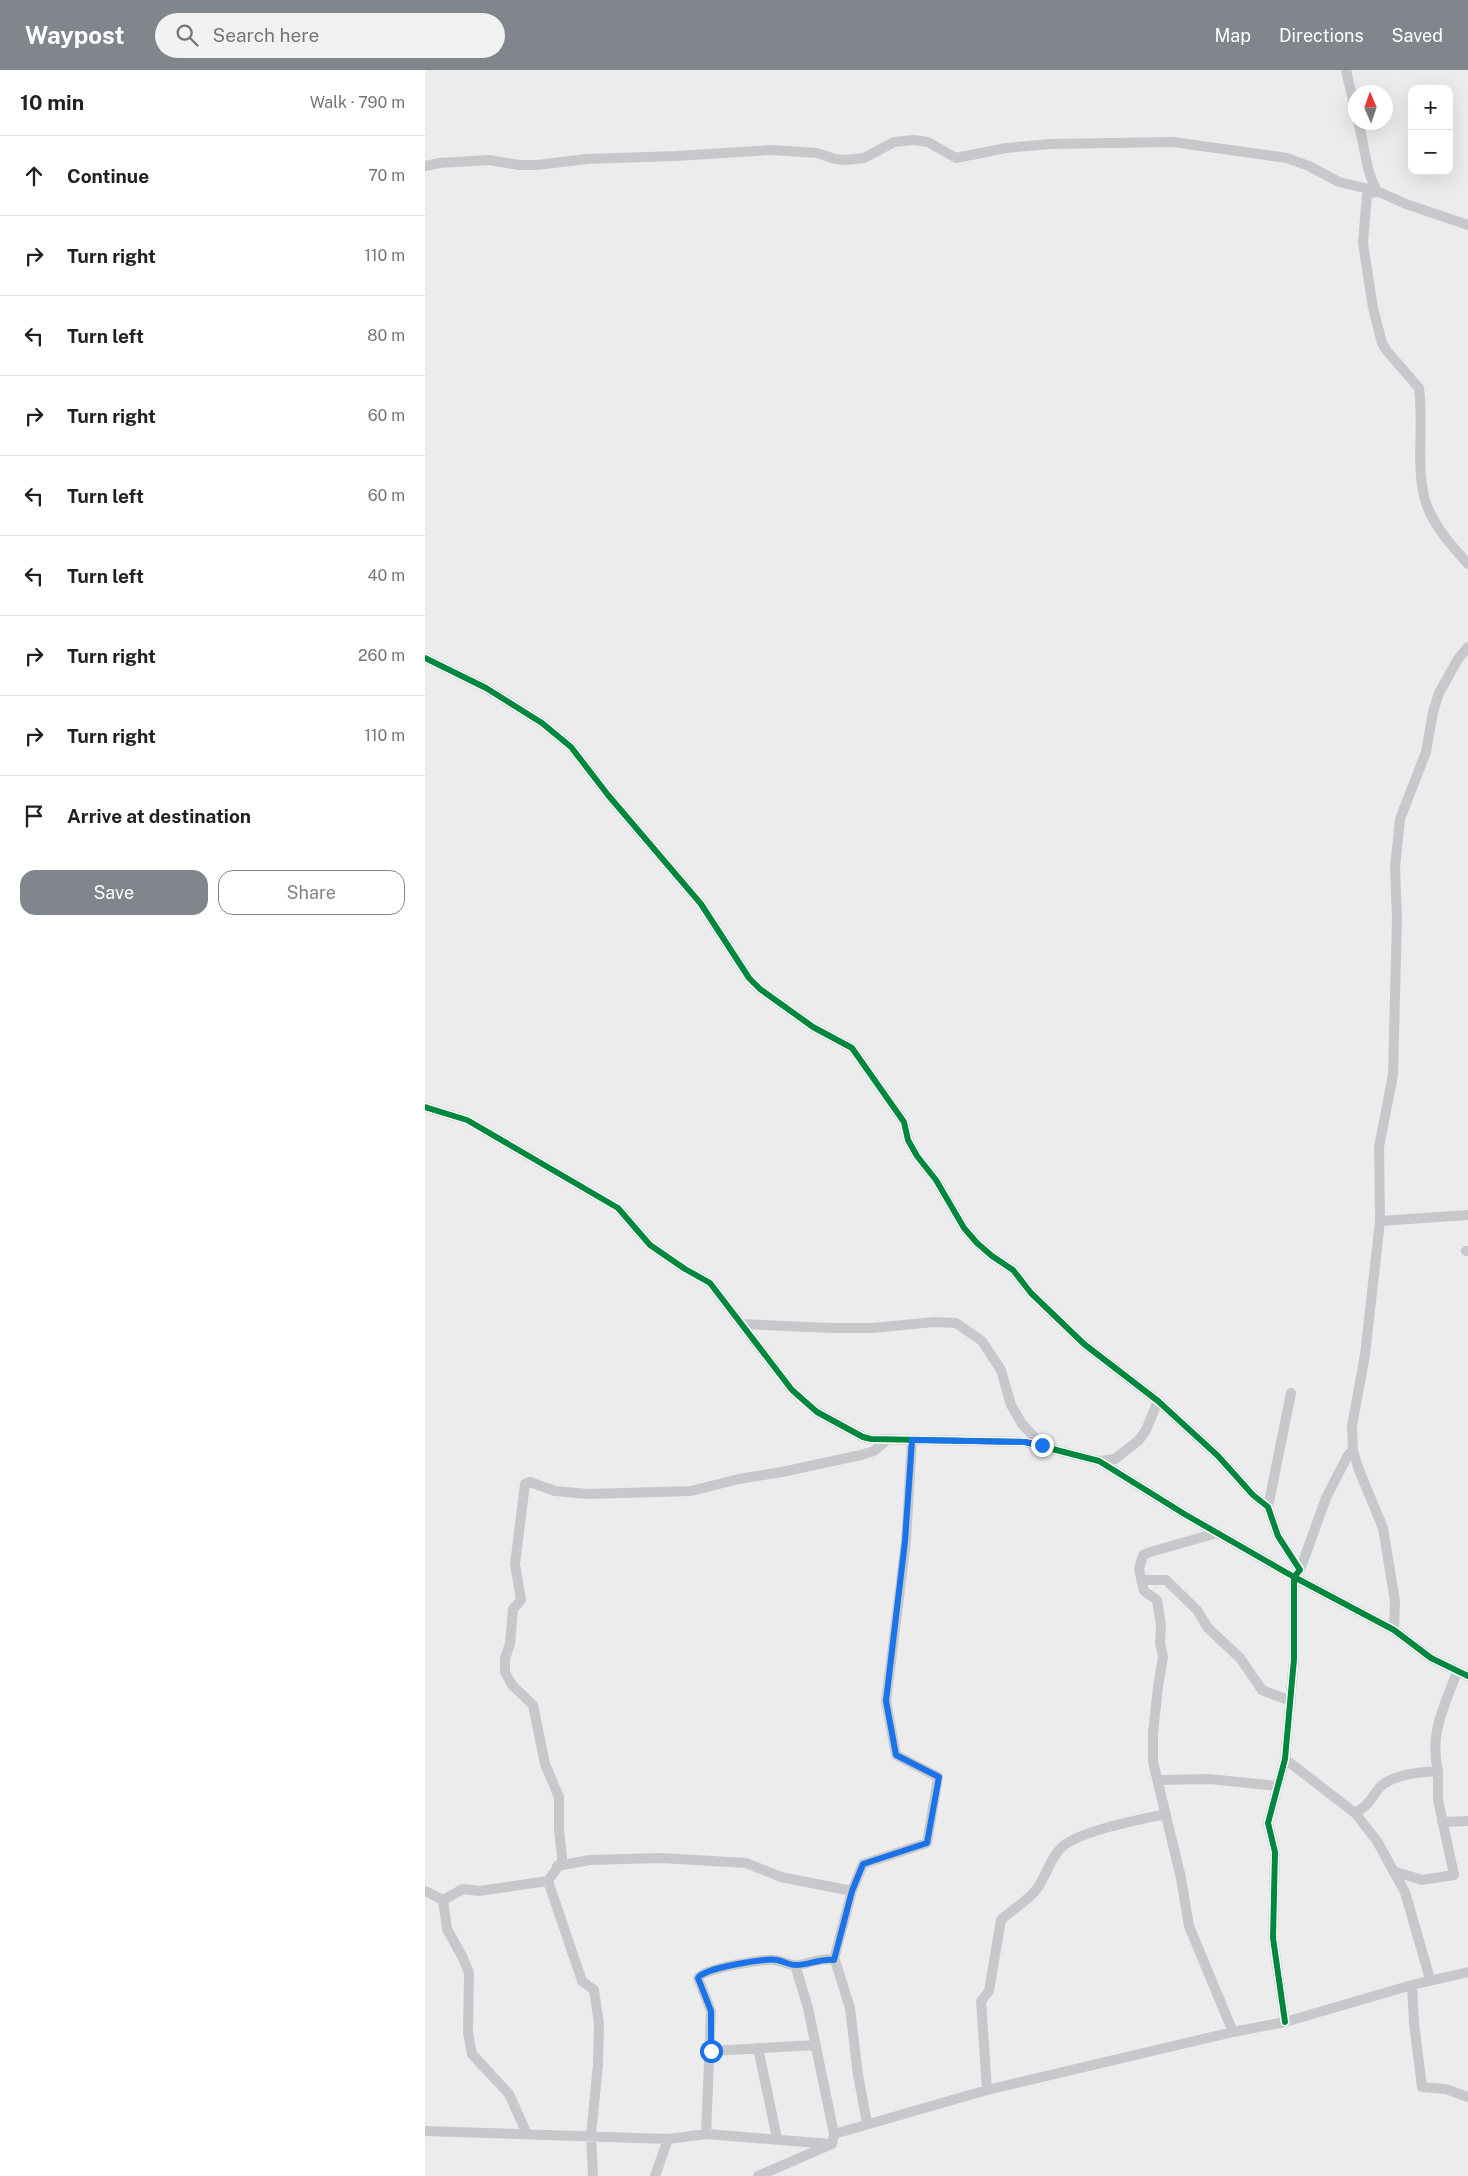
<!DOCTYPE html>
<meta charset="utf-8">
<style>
body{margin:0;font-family:"Public Sans",sans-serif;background:#f2f2f2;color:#202124}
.controls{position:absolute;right:15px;top:15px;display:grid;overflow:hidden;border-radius:10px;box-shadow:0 5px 20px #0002}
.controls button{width:45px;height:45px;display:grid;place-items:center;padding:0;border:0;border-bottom:1px solid #e0e0e0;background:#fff;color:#202124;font:25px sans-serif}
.compass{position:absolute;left:923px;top:15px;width:45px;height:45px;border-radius:50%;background:#fff;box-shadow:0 5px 20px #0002;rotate:358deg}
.stop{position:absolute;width:15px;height:15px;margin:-11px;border:4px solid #1a73e8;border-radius:50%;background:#fff}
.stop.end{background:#1a73e8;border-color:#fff;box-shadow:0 1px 5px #0008}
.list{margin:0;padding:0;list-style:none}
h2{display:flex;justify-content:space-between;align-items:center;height:65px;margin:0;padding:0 20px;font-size:21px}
h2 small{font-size:16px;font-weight:400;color:#757577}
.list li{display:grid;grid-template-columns:32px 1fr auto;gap:15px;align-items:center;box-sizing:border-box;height:80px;padding:0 20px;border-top:1px solid #e0e0e0}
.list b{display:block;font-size:19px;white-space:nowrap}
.list em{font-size:16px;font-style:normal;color:#757577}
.actions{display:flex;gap:10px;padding:15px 20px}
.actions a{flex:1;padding:11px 0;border:1px solid #80868c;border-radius:15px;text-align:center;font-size:18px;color:#80868c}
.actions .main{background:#80868c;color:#fff}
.icon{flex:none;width:28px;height:28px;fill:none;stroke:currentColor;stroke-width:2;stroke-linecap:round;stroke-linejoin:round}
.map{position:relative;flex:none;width:1043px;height:2106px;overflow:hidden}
header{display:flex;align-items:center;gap:30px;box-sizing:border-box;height:70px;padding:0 25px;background:#80868c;color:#fff}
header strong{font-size:24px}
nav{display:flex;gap:28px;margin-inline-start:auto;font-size:18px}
.search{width:350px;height:45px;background:#f2f2f2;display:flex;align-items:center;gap:12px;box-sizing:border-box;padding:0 18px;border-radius:28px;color:#757577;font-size:19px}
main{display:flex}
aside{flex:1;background:#fff}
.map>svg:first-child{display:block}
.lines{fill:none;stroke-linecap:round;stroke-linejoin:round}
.minor{stroke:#c6c8cb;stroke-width:10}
.cycleway-casing{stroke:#fff;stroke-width:9}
.cycleway{stroke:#00873e;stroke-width:6}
.route{stroke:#1a73e8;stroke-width:6}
</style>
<header>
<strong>Waypost</strong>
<div class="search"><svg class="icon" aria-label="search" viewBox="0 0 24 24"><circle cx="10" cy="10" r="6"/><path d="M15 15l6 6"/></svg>Search here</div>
<nav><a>Map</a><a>Directions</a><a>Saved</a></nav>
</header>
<main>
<aside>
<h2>10 min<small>Walk · 790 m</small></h2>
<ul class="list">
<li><svg class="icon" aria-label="ahead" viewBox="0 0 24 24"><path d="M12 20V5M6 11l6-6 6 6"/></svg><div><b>Continue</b></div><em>70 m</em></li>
<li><svg class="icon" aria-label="right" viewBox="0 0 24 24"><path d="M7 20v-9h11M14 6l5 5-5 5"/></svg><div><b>Turn right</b></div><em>110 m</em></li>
<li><svg class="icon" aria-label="left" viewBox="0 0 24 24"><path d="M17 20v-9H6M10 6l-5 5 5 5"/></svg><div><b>Turn left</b></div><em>80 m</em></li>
<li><svg class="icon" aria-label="right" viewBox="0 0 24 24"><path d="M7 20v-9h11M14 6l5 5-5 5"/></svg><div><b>Turn right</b></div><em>60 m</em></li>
<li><svg class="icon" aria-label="left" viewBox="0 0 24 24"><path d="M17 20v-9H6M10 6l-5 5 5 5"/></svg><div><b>Turn left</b></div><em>60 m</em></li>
<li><svg class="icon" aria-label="left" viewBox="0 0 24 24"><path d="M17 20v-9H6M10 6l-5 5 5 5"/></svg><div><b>Turn left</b></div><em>40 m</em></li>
<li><svg class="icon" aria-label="right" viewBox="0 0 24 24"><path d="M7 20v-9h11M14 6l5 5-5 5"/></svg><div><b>Turn right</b></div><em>260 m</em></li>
<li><svg class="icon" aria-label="right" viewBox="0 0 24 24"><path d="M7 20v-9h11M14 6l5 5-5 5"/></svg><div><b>Turn right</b></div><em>110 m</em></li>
<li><svg class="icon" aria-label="arrive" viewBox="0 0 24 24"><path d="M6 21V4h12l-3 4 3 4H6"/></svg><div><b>Arrive at destination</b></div></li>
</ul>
<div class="actions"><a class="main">Save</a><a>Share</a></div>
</aside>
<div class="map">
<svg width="1043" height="2106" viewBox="0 0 1043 2106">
<rect width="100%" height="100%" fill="#edecec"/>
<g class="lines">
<!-- minor -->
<path class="minor" d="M921,0l10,43
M933,52c7,23 7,48 19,69l-10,4 -4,48 10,65 9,35 5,8 32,37c5,36 -3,73 5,108 6,26 27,49 44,68
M0,96l14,-3 50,-3 30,5h18l50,-6 89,-3 95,-6 46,3 18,6 10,1 19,-2 30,-16 20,-2 14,2 28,16 50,-10 44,-4 123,-2 114,16 22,8 30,16 38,9 29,13 62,21
M0,588l61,30 56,35 29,24 37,48 93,109 48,74 11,11 53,38 39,21 52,74 4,18 9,16 19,24 28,48 13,15 15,13 21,14 18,23 53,51 74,57 60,55 35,39 15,12 10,29 22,34 -6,7v82l-9,100 -17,64 7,29 -2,86 12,84
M0,1037l42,13 151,88 32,37 35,24 25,14 82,107 25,22 46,25 8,2 154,3 74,19 87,54 108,62 100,53 37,28 37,18
M955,1151l88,-6
M1041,1181h2
M317,1254l90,4h40l62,-6 22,1 26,18 19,29 10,35 11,19 20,21
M674,1391l16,-2 24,-19 7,-10 12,-29
M843,1437l23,-114
M792,1463l-67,19 -7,3 -4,14 5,22 13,9 4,25 -1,18 3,14 -5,30 -5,46v29l28,116 8,48 44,106
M875,1500l26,-72 22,-43 5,-4
M716,1510h25l31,30 11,18 32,30 22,32 29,11
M969,1560l1,-29 -12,-73 -24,-58 -6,-19 -1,-25 13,-71 15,-134 -1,-74 14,-72 4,-157 -2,-51 5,-48 26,-67 7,-40 6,-19 19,-34 10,-12
M860,1689l70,54 22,28 28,51 25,87
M733,1710l51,-1 69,7
M930,1743c15,-9 14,-12 24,-25 13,-14 42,-16 59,-17 -9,-37 6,-64 19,-99
M1017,1752l26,-1
M132,1796l33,-6 71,-2 85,5 35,14 71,14
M971,1802l26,8 32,-5 -16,-75v-29
M0,1821l18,9 4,29 16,29 6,15 -1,60 4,21 37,40 18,40
M18,1830l20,-11 16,2 69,-10
M409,1889l18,-68 11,-27 64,-21 11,-66 -42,-22 -10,-54 20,-160 6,-101
M370,1895l13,43 26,126
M987,1915l2,38 8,64 24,2 22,8
M333,1978l19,90
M286,1981l105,-6
M562,2020l-6,-89 8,-10 12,-71c11,-10 26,-19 35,-30 10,-13 13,-30 25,-42 16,-17 82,-29 105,-34
M0,2061l243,8 38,-5 125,10
M281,2064l5,-123 -13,-33c6,-10 65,-19 77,-18 8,1 15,6 23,5 12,-2 25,-8 37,-5l15,48 8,67 9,48
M168,2106l-2,-41 7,-70 1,-41 -5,-34 -12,-9 -34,-100 14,-20v-4l-3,-27v-33l-14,-33 -12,-59 -21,-20 -7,-13v-14l5,-14 3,-35 8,-9 -6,-36 10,-80 5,-2 25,9 33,3 103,-3 48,-12 43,-7 79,-17 13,-4 14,-12
M230,2106l13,-37
M333,2106l74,-32 2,-10 153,-44 246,-58 52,-10 127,-37 56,-13"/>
<!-- cycleway casing -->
<g class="cycleway-casing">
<path id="cycleway" d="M0,588l61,30 56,35 29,24 37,48 93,109 48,74 11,11 53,38 39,21 52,74 4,18 9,16 19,24 28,48 13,15 15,13 21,14 18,23 53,51 74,57 60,55 35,39 15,12 10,29 22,34 -6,7v82l-9,100 -17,64 7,29 -2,86 12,84
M0,1037l42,13 151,88 32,37 35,24 25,14 82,107 25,22 46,25 8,2 154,3 74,19 87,54 108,62 100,53 37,28 37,18"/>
</g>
<!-- cycleway -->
<use href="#cycleway" class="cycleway"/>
</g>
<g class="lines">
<!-- route -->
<path class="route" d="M286,1981v-40l-13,-33c5,-10 67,-20 79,-18 6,1 12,5 19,5 13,0 25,-7 38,-5l18,-69 11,-27 64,-21 12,-66 -43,-22 -10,-54 19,-160 7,-101 113,2 17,3"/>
</g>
</svg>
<div class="controls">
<button>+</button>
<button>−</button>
</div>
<svg class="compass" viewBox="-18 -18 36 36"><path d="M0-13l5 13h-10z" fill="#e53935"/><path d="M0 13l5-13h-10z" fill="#757577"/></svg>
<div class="stop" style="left:286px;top:1981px"></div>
<div class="stop end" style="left:617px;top:1375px"></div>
</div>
</main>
